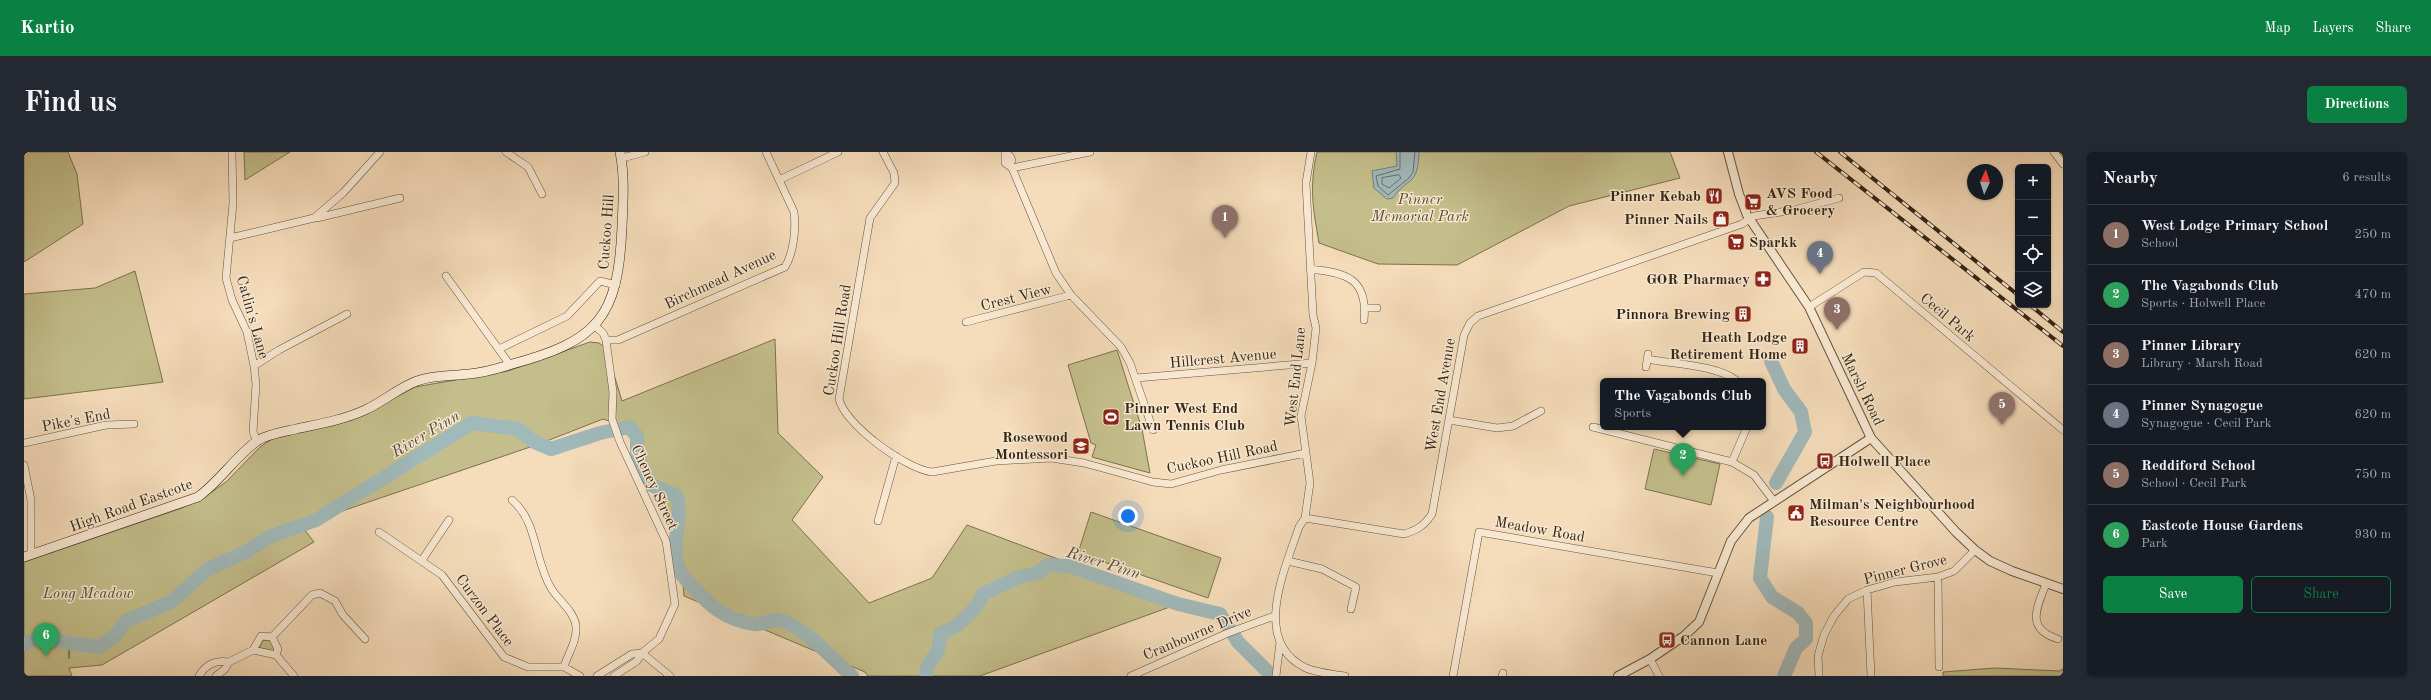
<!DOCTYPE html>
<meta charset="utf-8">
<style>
body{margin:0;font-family:"Old Standard TT",serif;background:#242831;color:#f1f3f6}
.controls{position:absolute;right:12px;top:12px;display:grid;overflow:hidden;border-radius:6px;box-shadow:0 1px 3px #0004}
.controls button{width:36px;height:36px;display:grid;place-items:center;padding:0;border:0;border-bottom:1px solid #363941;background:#171b24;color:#f1f3f6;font:20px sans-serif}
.compass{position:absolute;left:1943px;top:12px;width:36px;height:36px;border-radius:50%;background:#171b24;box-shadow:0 1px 3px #0004;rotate:4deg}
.you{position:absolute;left:1104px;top:364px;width:14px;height:14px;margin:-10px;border:3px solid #fff;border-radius:50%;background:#1a73e8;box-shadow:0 0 0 6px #1a73e833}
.badge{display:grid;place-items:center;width:26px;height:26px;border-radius:50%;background:#0b8043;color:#fff;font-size:13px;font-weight:700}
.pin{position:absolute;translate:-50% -33px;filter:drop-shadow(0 1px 2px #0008)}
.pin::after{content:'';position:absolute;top:21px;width:14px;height:12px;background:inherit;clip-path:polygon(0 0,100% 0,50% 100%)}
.popup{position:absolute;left:1576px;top:226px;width:166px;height:52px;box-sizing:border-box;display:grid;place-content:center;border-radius:6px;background:#171b24;filter:drop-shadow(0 1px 3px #0005);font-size:13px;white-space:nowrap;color:#9ea1a6}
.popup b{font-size:15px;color:#f1f3f6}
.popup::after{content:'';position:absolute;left:50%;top:100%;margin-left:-8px;border:8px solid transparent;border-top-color:#171b24}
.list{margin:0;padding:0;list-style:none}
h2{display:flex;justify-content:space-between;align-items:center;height:52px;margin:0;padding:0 16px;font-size:17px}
h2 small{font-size:13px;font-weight:400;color:#9ea1a6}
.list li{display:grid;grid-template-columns:26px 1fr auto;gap:12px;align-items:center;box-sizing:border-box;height:60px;padding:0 16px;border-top:1px solid #363941}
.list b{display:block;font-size:15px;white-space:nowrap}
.list p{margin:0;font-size:13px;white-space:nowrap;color:#9ea1a6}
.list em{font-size:13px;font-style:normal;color:#9ea1a6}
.actions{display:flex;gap:8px;padding:12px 16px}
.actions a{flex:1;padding:9px 0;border:1px solid #0b8043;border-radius:6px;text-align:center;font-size:14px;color:#0b8043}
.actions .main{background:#0b8043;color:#fff}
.icon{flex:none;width:22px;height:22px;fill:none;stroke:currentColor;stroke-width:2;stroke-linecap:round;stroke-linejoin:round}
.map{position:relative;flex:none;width:2039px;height:524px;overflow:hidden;border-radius:6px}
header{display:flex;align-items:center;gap:24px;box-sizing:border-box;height:56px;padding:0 20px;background:#0b8043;color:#fff}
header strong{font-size:19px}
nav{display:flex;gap:22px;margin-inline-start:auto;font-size:14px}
.intro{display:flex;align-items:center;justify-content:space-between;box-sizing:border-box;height:96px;padding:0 24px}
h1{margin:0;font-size:28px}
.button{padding:10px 18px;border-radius:6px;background:#0b8043;color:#fff;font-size:14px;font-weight:700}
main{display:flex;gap:24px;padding:0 24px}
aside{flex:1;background:#171b24;border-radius:6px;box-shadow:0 1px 3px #0004}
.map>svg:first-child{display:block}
.green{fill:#c3be8b;stroke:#7c7250;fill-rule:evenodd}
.water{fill:#a0b9ba;stroke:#757f78}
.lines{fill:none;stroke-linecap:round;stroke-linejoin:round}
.shore{stroke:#6a7068;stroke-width:1}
.river{stroke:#a0b9ba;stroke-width:14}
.minor-casing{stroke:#65543e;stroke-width:8}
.tertiary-casing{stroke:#65543e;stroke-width:10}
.secondary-casing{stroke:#352715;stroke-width:10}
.minor{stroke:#f8e8d2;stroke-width:7}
.tertiary{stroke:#f8e8d2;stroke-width:8}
.secondary{stroke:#f8e8d2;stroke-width:9}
.rail-casing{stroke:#352715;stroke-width:4}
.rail{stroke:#f8e8d2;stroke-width:2.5;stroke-dasharray:8;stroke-linecap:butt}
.labels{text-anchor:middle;stroke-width:3;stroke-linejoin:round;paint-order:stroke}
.poi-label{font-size:15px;font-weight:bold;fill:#352715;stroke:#f8e8d2;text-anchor:start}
.park-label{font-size:15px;font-style:italic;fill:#584d32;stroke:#f8e8d2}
.street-label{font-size:15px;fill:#352715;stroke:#f8e8d2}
.water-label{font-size:16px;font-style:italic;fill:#504c3e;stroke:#f8e8d2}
</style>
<header>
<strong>Kartio</strong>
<nav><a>Map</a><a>Layers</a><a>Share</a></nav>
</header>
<div class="intro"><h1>Find us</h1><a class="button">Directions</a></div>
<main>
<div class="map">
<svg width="2039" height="524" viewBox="0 0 2039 524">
<rect width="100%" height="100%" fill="#f5dcba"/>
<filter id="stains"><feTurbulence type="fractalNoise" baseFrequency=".005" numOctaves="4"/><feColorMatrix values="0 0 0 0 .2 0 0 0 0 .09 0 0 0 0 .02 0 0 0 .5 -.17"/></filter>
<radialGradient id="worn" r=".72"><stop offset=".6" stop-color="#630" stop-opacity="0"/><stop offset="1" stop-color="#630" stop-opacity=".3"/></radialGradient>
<!-- green -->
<path class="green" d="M0,0h44l9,22 6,50 -59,38z
M220,0h46l-45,28z
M1293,0h353l10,26 -111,28 -112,59 -79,-1 -59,-21c-6,-35 -10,-55 -2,-91z
M111,119l28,111 -139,17v-105l71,-6z
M751,187l3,94 45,44 -31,43 77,83 63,-25 35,-53 211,79 -198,72h-112l-3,-4 -181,-76 -4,-50 -51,-118 -26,-9 -64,25 -232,79 -50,26 47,-20 10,13 -212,123 -33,3 3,8h-48v-114l158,-54 24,-12 20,-14 34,-35 12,-8 55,-13 45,-17 43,-22 93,-16 82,-29 9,1 7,5 16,53zM183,423l-36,30 -37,17 45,-32zM100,477l-20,20 -34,-2 -1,12 -1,-16 -20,-6 51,10z
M1093,198l25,79 8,44 -58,-16 4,-12 -5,-2 -23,-78z
M1630,297l66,15 -9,41 -66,-16z
M1067,360l130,46 -13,40 -130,-45z
M239,488h8l4,9 -2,2 -14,-3z
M1971,516l64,3 4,-2v7h-120v-4z"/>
<!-- water -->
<path class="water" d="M1372,0h23c-1,35 -11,24 -26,46l-6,1 -13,-11 -2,-17 25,-5z"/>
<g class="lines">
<!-- shore -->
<path class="shore" d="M1376,0v17l-24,7 2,10 10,9 21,-17 4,-6 2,-20
M1375,23l2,3 -12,10 -7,-4v-6z"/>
<!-- river -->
<path class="river" d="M1747,209l13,28 17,23 4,20 -29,51
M1743,365l-7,61 12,19 26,16 8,10v16l-10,9 -12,28
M0,492l19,-8 25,7 31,4 16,-11 11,-15 45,-19 37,-33 38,-17 23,-15 47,-17 156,-97 46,6 16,13 17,7 49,-16 29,-6 8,9v20l14,29 26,11c7,25 -9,50 3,75 2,5 8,10 11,14 18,20 34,35 63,39 8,2 17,-6 26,-4 22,5 55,41 72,56
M902,524l1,-9 11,-17 2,-16 18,-9 19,-19 6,-12 36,-17 19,-4 9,-8 22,1 109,38 42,10 18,28 34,34"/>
<!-- minor casing -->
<g class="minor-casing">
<path id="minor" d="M208,0l1,51 -7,75 6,22 15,32 7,34 2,18 -3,48 4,9
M482,0l22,15 14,27
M859,0l11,21 1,10 -25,35 -31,181c6,26 67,70 93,73l64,-11 55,-3 33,5 69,19 18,2 50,-14 85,-17
M981,0v11l7,5 44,105 15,22 50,52 9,16 23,67
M1287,0l-5,31 7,132 3,13 -4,35 -11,53 9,67 -5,35 -6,9c-13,40 -49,115 7,141 11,5 27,6 39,8
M2030,0l9,12
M981,1l5,3 2,4 -2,4
M598,6l23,-6
M988,16l78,-16
M755,28l59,-28
M293,66l83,-20
M206,86l84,-20 29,-25 37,-41
M1286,117c36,4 58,9 54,51
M422,124l64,89
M1785,155l55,-35 12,1 187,157
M1341,156h12
M942,170l105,-27
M571,174l8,7 3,7 7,52 -1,27 8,23 46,99 9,63 -16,35 -17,14 -5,8 -23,15
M582,188h12l167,-73c9,-15 11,-38 9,-55l-28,-60
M475,197l68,-33 33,-35 16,4
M1623,207c25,5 71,6 90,22
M230,214l25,-16 68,-36
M1622,215l2,-13
M1112,226l176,-15
M1425,268l48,8 16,-2 28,-15
M1569,275l139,35 22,13 19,25
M0,291l82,-18 28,-1
M1708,310l15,-35
M0,313l7,35v55
M488,348c26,22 22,60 39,88 8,13 23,23 25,38 1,16 -8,27 -12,41
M1281,366l99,16c13,-4 20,-8 28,-20l32,-179 6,-12 8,-7 264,-92 12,-8 40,-6 45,-12
M854,369l18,-65
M355,380l63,43 62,82 24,10h36l16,9
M398,408l27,-40
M1264,409l34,8 34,18 -5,22
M1914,425l1,90
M2022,432c-10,25 -20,45 12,55
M1843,438l4,86
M248,485l40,-42 8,-2 15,8 8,14 22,24
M229,498l8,-14 11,1 6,12 -2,6
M618,501l28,23
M1626,507l9,17
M175,524c7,-12 16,-16 30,-14
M192,524l9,-7 4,-7 24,-12 23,5 18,21
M573,524l35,-22 10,-1
M1107,524l97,-43 46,-17
M1252,524l4,-34
M1429,524l26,-144 239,41
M1478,524l1,-3
M1795,524l-1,-20 6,-21 10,-19 14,-17 19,-9 28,-8 43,-5 16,-6 21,-21"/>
</g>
<!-- tertiary casing -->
<g class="tertiary-casing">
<path id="tertiary" d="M1704,0l11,42 8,21 62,92 62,131 85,94 19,18 15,11 22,10 51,18
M1594,524l32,-17 34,-23 15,-14 32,-81 18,-23 122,-80"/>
</g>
<!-- secondary casing -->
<g class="secondary-casing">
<path id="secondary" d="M0,405l174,-60c22,-16 37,-40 59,-56 11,-7 26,-9 39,-12 23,-5 47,-9 69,-19 18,-8 33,-22 52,-29 16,-6 35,-5 52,-7 13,-1 27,-5 40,-9 89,-24 109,-46 113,-138 1,-25 3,-50 -2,-75"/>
</g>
<!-- minor -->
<use href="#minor" class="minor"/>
<!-- tertiary -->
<use href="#tertiary" class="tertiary"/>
<!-- secondary -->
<use href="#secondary" class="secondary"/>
<!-- rail casing -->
<g class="rail-casing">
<path id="rail" d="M1792,0l247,194
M1816,0l178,143
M2006,153l33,27"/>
</g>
<!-- rail -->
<use href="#rail" class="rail"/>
</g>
<!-- icons -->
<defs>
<g id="restaurant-square" transform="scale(0.9)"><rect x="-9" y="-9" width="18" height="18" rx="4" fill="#8f2418" stroke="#f8e8d2"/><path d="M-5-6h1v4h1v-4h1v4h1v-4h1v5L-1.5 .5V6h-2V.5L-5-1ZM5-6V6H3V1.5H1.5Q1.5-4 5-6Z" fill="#fff"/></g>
<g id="supermarket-square" transform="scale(0.9)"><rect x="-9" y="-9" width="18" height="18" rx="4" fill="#8f2418" stroke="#f8e8d2"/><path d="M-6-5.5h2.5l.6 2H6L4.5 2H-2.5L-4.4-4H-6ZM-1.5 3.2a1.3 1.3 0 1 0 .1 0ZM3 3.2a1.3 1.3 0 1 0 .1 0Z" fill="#fff"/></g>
<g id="shop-square" transform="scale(0.9)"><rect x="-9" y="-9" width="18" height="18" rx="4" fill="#8f2418" stroke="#f8e8d2"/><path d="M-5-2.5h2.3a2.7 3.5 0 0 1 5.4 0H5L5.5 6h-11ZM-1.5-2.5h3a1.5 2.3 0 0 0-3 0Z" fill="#fff"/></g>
<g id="pharmacy-square" transform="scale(0.9)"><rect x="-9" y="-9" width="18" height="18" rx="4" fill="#8f2418" stroke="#f8e8d2"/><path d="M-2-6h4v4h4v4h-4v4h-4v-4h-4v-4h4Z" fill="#fff"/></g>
<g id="building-square" transform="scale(0.9)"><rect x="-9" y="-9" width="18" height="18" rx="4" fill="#8f2418" stroke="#f8e8d2"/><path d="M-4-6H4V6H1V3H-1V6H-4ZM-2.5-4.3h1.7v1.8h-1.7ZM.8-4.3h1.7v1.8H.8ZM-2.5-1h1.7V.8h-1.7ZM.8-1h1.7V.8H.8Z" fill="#fff"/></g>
<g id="stadium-square" transform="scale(0.9)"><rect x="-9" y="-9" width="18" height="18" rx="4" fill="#8f2418" stroke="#f8e8d2"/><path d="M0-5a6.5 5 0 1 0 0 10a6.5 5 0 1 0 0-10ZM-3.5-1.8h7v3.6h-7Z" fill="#fff"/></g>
<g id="school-square" transform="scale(0.9)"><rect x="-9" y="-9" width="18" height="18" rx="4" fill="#8f2418" stroke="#f8e8d2"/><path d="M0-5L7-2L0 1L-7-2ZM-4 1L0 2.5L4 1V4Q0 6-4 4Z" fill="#fff"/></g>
<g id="bus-square" transform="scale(0.9)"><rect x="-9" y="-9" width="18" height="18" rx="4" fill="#8f2418" stroke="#f8e8d2"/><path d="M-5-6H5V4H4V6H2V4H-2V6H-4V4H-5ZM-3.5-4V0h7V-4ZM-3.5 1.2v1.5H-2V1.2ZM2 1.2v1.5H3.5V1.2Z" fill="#fff"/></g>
<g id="civic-square" transform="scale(0.9)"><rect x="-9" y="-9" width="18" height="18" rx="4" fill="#8f2418" stroke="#f8e8d2"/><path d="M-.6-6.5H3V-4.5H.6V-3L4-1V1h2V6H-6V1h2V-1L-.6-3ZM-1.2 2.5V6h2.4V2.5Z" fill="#fff"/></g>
</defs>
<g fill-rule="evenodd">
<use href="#restaurant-square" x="1690" y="44"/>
<use href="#supermarket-square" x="1729" y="50"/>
<use href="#shop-square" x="1697" y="67"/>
<use href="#supermarket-square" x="1712" y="90"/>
<use href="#pharmacy-square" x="1739" y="127"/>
<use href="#building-square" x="1719" y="162"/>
<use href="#building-square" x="1776" y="194"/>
<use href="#stadium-square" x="1087" y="265"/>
<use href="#school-square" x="1057" y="294"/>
<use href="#bus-square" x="1801" y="309"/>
<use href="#civic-square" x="1772" y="361"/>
<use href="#bus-square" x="1643" y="488"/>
</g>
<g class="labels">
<!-- poi labels -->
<g class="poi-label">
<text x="1742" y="46">AVS Food<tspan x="1742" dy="17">&amp; Grocery</tspan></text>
<text x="1677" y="49" text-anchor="end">Pinner Kebab</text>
<text x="1684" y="72" text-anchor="end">Pinner Nails</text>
<text x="1725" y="95">Sparkk</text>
<text x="1726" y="132" text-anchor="end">GOR Pharmacy</text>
<text x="1706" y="167" text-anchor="end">Pinnora Brewing</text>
<text x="1763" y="190" text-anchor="end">Heath Lodge<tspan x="1763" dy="17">Retirement Home</tspan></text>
<text x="1100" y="261">Pinner West End<tspan x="1100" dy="17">Lawn Tennis Club</tspan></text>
<text x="1044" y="290" text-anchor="end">Rosewood<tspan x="1044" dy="17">Montessori</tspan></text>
<text x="1814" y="314">Holwell Place</text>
<text x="1785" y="357">Milman's Neighbourhood<tspan x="1785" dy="17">Resource Centre</tspan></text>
<text x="1656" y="493">Cannon Lane</text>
</g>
<!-- park labels -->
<g class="park-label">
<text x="1396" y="52">Pinner<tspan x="1396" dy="17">Memorial Park</tspan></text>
<text x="64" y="446">Long Meadow</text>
</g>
<!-- street labels -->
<g class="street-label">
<text transform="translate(582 80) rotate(-86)" y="5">Cuckoo Hill</text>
<text transform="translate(696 127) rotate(-25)" y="5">Birchmead Avenue</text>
<text transform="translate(992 145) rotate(-14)" y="5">Crest View</text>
<text transform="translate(229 165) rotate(74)" y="5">Catlin's Lane</text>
<text transform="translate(1924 165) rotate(40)" y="5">Cecil Park</text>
<text transform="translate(813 188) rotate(-81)" y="5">Cuckoo Hill Road</text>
<text transform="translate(1199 206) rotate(-5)" y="5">Hillcrest Avenue</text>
<text transform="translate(1271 225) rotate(-84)" y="5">West End Lane</text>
<text transform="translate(1839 237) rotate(64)" y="5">Marsh Road</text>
<text transform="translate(1416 243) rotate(-80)" y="5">West End Avenue</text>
<text transform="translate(52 268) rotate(-11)" y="5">Pike's End</text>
<text transform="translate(1198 305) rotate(-12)" y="5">Cuckoo Hill Road</text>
<text transform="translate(631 335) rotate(65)" y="5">Cheney Street</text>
<text transform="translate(107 353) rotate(-20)" y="5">High Road Eastcote</text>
<text transform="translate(1516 377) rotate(10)" y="5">Meadow Road</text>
<text transform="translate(1881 417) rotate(-14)" y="5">Pinner Grove</text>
<text transform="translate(461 458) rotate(53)" y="5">Curzon Place</text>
<text transform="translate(1173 481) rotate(-23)" y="5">Cranbourne Drive</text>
</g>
<!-- water labels -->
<g class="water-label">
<text transform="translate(401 281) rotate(-31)" y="6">River Pinn</text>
<text transform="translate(1080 410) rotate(17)" y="6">River Pinn</text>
</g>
</g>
<rect width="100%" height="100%" filter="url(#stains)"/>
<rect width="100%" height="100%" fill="url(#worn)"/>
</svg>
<div class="controls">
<button>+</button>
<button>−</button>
<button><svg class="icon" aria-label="locate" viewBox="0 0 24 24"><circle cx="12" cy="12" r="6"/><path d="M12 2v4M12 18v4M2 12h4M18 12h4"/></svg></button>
<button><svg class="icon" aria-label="layers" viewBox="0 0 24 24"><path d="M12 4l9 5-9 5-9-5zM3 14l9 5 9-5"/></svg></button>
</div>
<svg class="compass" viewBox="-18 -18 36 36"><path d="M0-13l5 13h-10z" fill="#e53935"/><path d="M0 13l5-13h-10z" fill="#9ea1a6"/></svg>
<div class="you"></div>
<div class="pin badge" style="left:1201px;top:86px;background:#8d6e63">1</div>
<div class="pin badge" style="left:1659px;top:324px;background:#2e9e5b">2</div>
<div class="popup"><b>The Vagabonds Club</b>Sports</div>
<div class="pin badge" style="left:1813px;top:178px;background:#8d6e63">3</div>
<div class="pin badge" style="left:1796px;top:122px;background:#6b7280">4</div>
<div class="pin badge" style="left:1978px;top:273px;background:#8d6e63">5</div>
<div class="pin badge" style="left:22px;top:504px;background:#2e9e5b">6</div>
</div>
<aside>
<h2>Nearby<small>6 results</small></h2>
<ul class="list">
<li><span class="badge" style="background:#8d6e63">1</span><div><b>West Lodge Primary School</b><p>School</p></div><em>250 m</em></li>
<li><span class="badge" style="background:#2e9e5b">2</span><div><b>The Vagabonds Club</b><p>Sports · Holwell Place</p></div><em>470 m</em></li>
<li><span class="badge" style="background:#8d6e63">3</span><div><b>Pinner Library</b><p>Library · Marsh Road</p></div><em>620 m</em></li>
<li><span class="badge" style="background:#6b7280">4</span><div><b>Pinner Synagogue</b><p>Synagogue · Cecil Park</p></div><em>620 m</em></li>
<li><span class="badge" style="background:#8d6e63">5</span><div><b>Reddiford School</b><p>School · Cecil Park</p></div><em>750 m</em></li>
<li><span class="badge" style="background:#2e9e5b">6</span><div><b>Eastcote House Gardens</b><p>Park</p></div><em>930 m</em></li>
</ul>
<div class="actions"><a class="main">Save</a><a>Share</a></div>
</aside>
</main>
